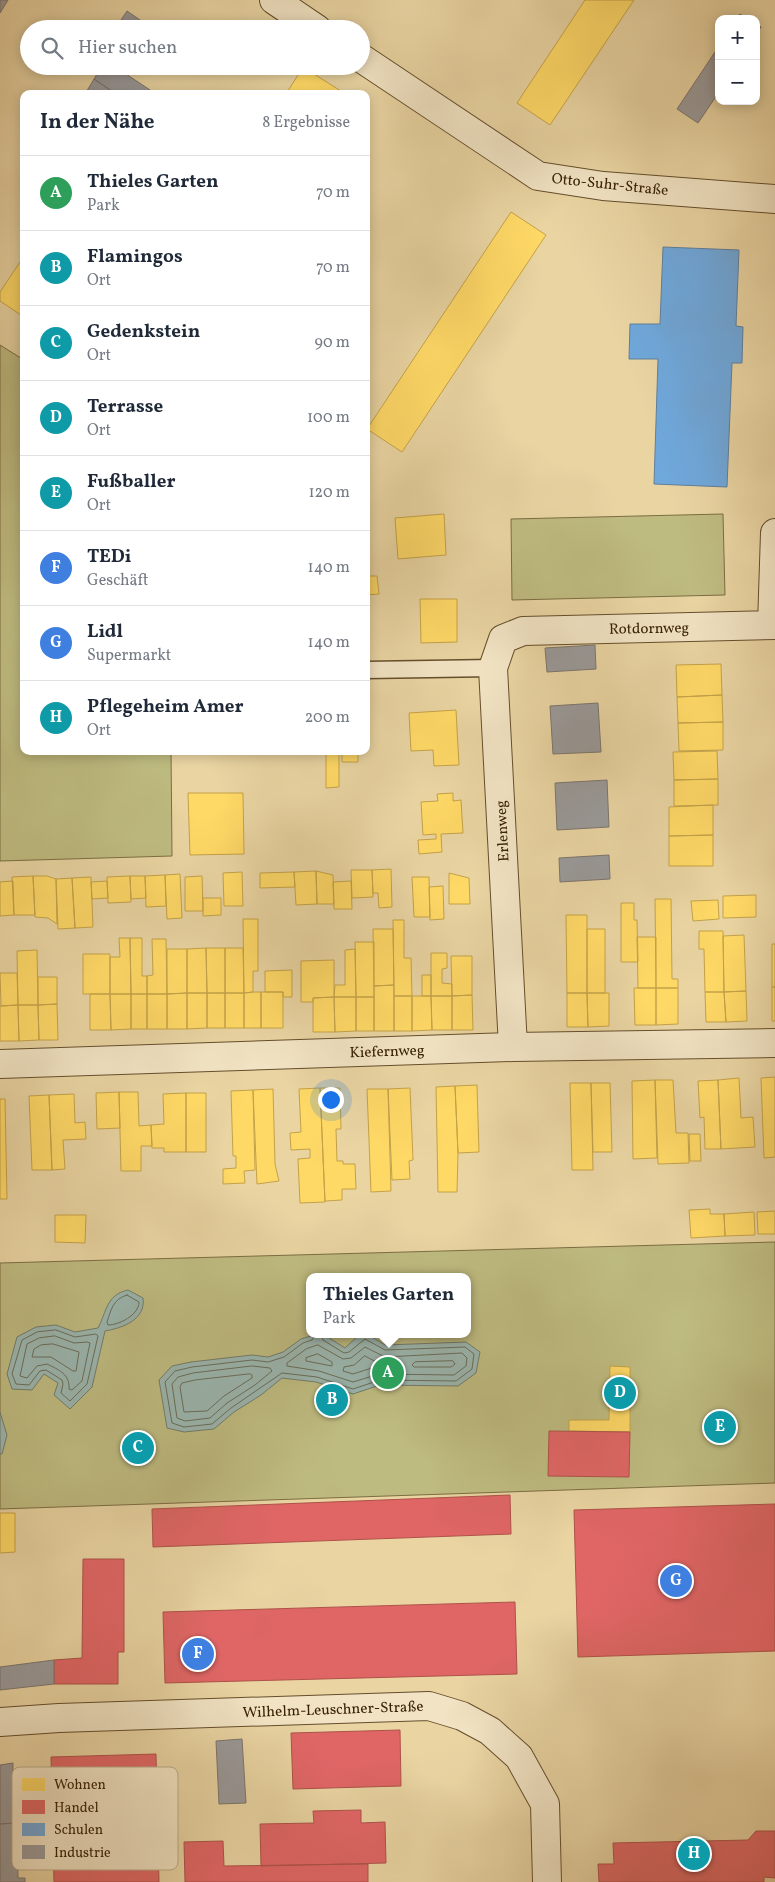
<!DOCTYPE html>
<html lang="de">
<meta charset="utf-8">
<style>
body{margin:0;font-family:Vollkorn,serif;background:#f2f2f3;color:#1f2937}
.controls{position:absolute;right:15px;top:15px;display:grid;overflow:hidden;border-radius:10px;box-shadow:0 2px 12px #0003}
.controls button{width:45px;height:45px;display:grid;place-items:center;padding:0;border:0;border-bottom:1px solid #e0e1e3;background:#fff;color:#1f2937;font:25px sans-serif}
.you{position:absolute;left:330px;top:1099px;width:18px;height:18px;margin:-12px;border:4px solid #fff;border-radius:50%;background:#1a73e8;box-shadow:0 0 0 8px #1a73e833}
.badge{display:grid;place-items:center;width:32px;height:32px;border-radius:50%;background:#8f2418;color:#fff;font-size:16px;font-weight:700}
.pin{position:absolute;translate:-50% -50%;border:2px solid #fff;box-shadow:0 1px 5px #0006}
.popup{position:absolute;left:306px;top:1273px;width:165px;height:65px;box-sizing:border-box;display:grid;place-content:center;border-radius:10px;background:#fff;filter:drop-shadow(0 1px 4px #0005);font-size:16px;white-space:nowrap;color:#747a83}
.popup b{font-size:19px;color:#1f2937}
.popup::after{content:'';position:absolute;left:50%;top:100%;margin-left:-10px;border:10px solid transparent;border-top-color:#fff}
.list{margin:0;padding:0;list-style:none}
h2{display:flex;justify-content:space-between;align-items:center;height:65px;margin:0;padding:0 20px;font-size:21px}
h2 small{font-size:16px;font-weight:400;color:#747a83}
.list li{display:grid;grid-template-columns:32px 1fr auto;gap:15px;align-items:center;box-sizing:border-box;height:75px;padding:0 20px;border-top:1px solid #e0e1e3}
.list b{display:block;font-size:19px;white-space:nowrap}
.list p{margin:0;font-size:16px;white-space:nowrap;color:#747a83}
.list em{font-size:16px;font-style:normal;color:#747a83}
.icon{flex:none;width:28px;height:28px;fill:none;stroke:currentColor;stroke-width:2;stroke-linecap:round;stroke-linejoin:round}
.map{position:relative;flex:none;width:775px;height:1882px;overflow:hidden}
.search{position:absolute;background:#fff;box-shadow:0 2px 12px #0003;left:20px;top:20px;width:350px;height:55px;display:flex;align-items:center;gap:12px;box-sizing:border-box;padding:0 18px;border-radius:28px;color:#747a83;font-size:19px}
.panel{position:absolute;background:#fff;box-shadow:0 2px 12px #0003;left:20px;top:90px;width:350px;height:665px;border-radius:10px}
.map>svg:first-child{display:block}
.green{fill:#bebb80;stroke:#7c6e42;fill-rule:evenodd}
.water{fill:#9ab6af;stroke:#737b6b}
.homes{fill:#ffd966;stroke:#c4a249}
.shops{fill:#e06666;stroke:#ae5249}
.schools{fill:#6fa8dc;stroke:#5f809c}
.industry{fill:#999;stroke:#7c756d}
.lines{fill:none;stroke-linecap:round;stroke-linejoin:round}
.shore{stroke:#6a6c5a;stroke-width:1}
.lane-casing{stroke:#654e2c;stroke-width:19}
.street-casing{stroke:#654e2c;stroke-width:30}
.lane{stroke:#f1e3c3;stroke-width:16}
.street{stroke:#f1e3c3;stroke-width:28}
.labels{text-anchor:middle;stroke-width:5;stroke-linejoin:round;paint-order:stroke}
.street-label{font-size:15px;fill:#392205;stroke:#f1e3c3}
.key{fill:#f1e3c3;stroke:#baa98a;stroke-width:1}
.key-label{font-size:14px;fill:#392205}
</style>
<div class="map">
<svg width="775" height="1882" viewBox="0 0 775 1882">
<rect width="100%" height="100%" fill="#e9d4a2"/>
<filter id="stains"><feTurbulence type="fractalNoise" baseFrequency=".004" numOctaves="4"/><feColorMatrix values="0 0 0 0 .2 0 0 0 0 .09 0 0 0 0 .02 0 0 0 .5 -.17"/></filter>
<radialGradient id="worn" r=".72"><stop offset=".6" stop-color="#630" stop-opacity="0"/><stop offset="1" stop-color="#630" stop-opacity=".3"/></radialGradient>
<!-- green -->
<path class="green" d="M0,345l24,15v391h147l1,105 -172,5z
M723,514l2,81 -213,5 -1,-81z
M775,1242v241l-775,26v-246zM309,1277h158v57h-158z"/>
<!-- water -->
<path class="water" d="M128,1290l15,8c3,22 -21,30 -38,33l-13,56 -22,22 -16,-14 4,-12 -14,-9 -12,16 -20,-1 -5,-15 10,-37 19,-10 20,-2 19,7 23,-4c9,-17 8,-33 30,-38z
M317,1334h6l22,14 15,-14h7l18,11 81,-3 14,10 -4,21 -18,13 -78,-1 -27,9 -37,-12 -34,-4 -21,17 -27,17 -20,17 -30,3 -17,-4 -8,-48 13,-14 19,-4 61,-7 16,2 15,-5 18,-13z
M0,1412l7,23 -5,19h-2z"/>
<!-- homes -->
<path class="homes" d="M585,0h49l-84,125 -33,-22z
M303,67l41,26 -58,1z
M511,212l35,23 -144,217 -35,-23z
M22,259l2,1v57l-24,-16v-9z
M444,514l2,41 -48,4 -3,-41z
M366,576h11l2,18 -13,1z
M420,599h37v43l-36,1z
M721,664l1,31 -45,2 -1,-32z
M722,695l1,27 -45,1 -1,-26z
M456,710l3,55 -25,1 -1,-16 -22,1 -2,-38z
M723,722v28l-44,1 -1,-28z
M326,751h13v36l-13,1z
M342,751h16v11h-16z
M717,751l1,28 -44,1 -1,-28z
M718,779v26l-44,1v-26z
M188,793h55l1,61 -54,1z
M453,793v8l8,-1 2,33 -22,1 1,18 -23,2 -1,-14 18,-1v-5l-13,1 -2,-33 17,-1 -1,-7z
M713,805v30l-44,1v-29z
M713,835v31h-44v-30z
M391,869l1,38 -13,1 -1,-15h-5l-1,-23z
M351,870h21l1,27 -21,1z
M316,871l17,4 1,29h-17z
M316,871l1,33 -21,1 -2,-33z
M242,872l1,34h-19l-1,-33z
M294,872l1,15 -35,1v-15z
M449,873l20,5 1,26h-21z
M180,874l2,44 -15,1 -2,-44z
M165,875l1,31 -20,1 -1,-31z
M33,876l2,39h-21l-2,-38z
M33,876h14l9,3 1,45 -9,-6 -13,-1z
M130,876l1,26 -23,1 -1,-26z
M130,876h15l1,22 -15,1z
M202,876l1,35h-18v-34z
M91,877l2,50 -18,1 -3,-50z
M412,877h17l1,40h-16z
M72,878l3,50 -17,1 -2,-50z
M13,881l1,34 -14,1v-34z
M107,881l1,17 -16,1 -1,-17z
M351,881l1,28h-18l-1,-27z
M443,886l1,33 -14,1 -1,-33z
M756,895v22l-33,1v-22z
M203,898h18v17l-18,1z
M655,899h16l1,80h6v9h-22z
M718,900l1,19 -26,2 -2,-20z
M621,903h13v17h3l1,42h-17z
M566,915h21v78h-20z
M243,919h15v52h-5v21l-9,1z
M393,920h11v38h7l1,38h-18z
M373,929h20l1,56 -20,1z
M587,929h18v64h-18z
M699,931h24l1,61h-19l-1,-43h-5z
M744,935l2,56 -22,1 -1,-56z
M637,937h19v51h-18z
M119,938h11l1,56h-21v-37h10z
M130,938h12v38h5v18h-16z
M152,939h14l1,55h-20v-18l6,-1z
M355,942h19v55h-18z
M772,944h3v43h-3z
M206,948h19v45h-18z
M206,948l1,45h-20v-44z
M225,948h18l1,45h-19z
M167,949h20v44l-20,1z
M355,949l1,48h-22l1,-12h10v-35z
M37,950l1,55h-20l-1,-54z
M431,953h16v15l-5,1v14l10,1v12h-21z
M83,954h27v40h-27z
M451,956h21v39l-20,1z
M334,960v37l-21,1v4h-12v-41z
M292,970v27h-9v-5h-18v-21z
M0,973h17l1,32 -17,1z
M422,975h9v21h-9z
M38,977h19v27l-19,1z
M394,985v46h-20v-45z
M772,987h3v34h-3z
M634,988h22v37h-21z
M656,988h22v36l-22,1z
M746,991l1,30 -21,1 -2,-30z
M253,992h8v36h-17v-35z
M261,992h22v36h-22z
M705,992h19l2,30h-20z
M187,993v36h-20v-35z
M187,993h20v35l-20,1z
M207,993h18v35h-18z
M225,993h19v35h-19z
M567,993h20l1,34h-21z
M587,993h22v33l-21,1z
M90,994h20l1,36h-21z
M110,994h21v35l-20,1z
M131,994h16v35h-16z
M147,994h20v35h-20z
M472,995l1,35h-21v-34z
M394,996h18v35h-18z
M412,996h19l1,34 -20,1z
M431,996h21v34h-20z
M334,997l1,35h-22v-34z
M334,997h22v34l-21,1z
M356,997h18v34h-18z
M57,1004l1,36h-19l-1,-35z
M18,1005h20l1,35 -20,1z
M18,1005l1,36h-19v-35z
M775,1077v80l-11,1 -3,-80z
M739,1078l2,40 12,-1 2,30 -34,2 -3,-69z
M655,1080h18l3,53h12l1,30 -31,1z
M655,1080l2,78 -24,1 -1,-78z
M718,1080l3,69h-16l-1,-32 -4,1 -2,-37z
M570,1083h21l2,87h-21z
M591,1083h19l2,69h-19z
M477,1085l2,67 -21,1 -3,-67z
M455,1086l3,67 -1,39h-19l-2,-105z
M320,1088h20l1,41h-5l1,32h6v3h12l1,25h-14v11l-17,1z
M320,1088l5,114 -25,1 -2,-44 12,-1v-9l-19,1 -1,-17 11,-1 -2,-43z
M410,1088l3,72 -4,1 1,18 -18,1 -4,-91z
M273,1089l2,75 4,17 -22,3 -4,-94z
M367,1089h21l3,102 -20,1z
M253,1090l2,80 -11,1 1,12 -22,1v-15l13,-1v-12h-3l-2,-65z
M119,1092h19l1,34 12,-1 1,21h-11v25h-20z
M119,1092l1,36 -23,1 -1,-36z
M186,1093v59h-22v-4h-12l-1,-23 13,-1 -1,-30z
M186,1093h20v59h-20z
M74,1094l1,29 10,-1 1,17 -23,1 2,29 -13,1 -3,-75z
M49,1095l3,75h-20l-3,-74z
M0,1099h5l2,100h-7z
M689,1134h11l1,27h-11z
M710,1209v5h14l1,22 -34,2 -2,-28z
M775,1211v23h-17l-1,-22z
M754,1212l1,23 -30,1 -1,-22z
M55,1215h31l-1,28 -30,-1z
M610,1366l20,1v65l-61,-1v-11h40z
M0,1513h15v39l-15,1z"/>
<!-- shops -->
<path class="shops" d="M549,1431l81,1 -1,45 -81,-1z
M510,1495l1,39 -358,13 -1,-38z
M775,1504v147l-197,6 -4,-147z
M83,1559h41v93h-6v32h-64v-24l28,-2z
M515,1602l2,72 -352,9 -2,-71z
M400,1730l1,56 -108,3 -2,-56z
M156,1754l3,128h-105l-3,-125z
M361,1810v13l24,-1 1,41 -125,3 -1,-42 54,-1 -1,-12z
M756,1831h19v47l-11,-1v5h-165l-1,-18h16l-1,-21 135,-3z
M223,1841l1,25 144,-2v18h-183l-1,-40z"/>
<!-- schools -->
<path class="schools" d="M663,247l76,3 -3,76 7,1 -1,36h-10l-5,124 -73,-3 4,-125h-29l1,-35h30z"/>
<!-- industry -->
<path class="industry" d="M0,0h8l-8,13z
M127,11l26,18h-38z
M740,14l8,5h-11z
M756,24l5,3 -5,8z
M719,46v46l-21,31 -21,-14z
M102,66h12l42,28h-40l-22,-15z
M169,66h16l-5,8z
M94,79l22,15h-31z
M595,645l1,24 -49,3 -2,-24z
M598,703l3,49 -48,2 -3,-48z
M607,780l2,47 -52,3 -2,-47z
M609,855l1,24 -50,3 -1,-24z
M54,1660v24l-54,6v-23z
M242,1739l4,64 -27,1 -3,-63z
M13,1763v60l-13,1v-59z
M17,1823l1,55h7v4h-25v-58z"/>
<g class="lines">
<!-- shore -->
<path class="shore" d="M127,1295l12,7c0,13 -20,23 -31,23l-1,-3c4,-12 6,-23 20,-27z
M56,1330l19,7 21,-3 2,2 -11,48 -17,17 -9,-8 2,-9 -1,-4 -16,-10 -6,1 -11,14 -13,-1 -4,-10 10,-34 15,-8z
M315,1334l-3,6 -9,3 -19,14 -16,5 -16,-2 -60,7 -17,4 -10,11 7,41 12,4 28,-3 19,-16 51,-35 35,4 36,12 27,-9 76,1 16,-12 2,-15 -9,-7 -80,3 -20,-11 -16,13 -5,1 -21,-13 -2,-6
M55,1336l19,7 13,-1 3,1 -8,38 -10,9 -3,-1c1,-15 -10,-19 -22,-25l-10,2 -10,12 -7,-2 7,-32 12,-6z
M53,1344l26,8 -3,19h-3l-22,-14h-19l2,-8 7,-4z
M318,1345l25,14 8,-1 14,-11 20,10 77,-4 5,5 -1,8 -12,9 -75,-1 -26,8 -34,-11 -32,-5v-3l19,-14z
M318,1354l14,8v4l-26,-5v-3z
M365,1356l13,7v3l-25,8 -10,-3 1,-4 10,-2z
M453,1361l2,3 -4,3h-37l-2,-2 3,-3z
M252,1366l18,2 2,3 -17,14 -28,18 -17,15 -25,3 -8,-3 -5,-34 6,-7 15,-4z
M250,1374l2,1v3l-28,18 -17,15 -23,1 -4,-25 2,-4 13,-3z"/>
<!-- lane casing -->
<g class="lane-casing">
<path id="lane" d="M366,670l127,-2"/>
</g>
<!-- street casing -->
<g class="street-casing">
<path id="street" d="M274,0l43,29
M361,58l177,118 65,10 172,13
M772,625l3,-92
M513,1047l-20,-379 10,-29 20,-8 252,-6
M0,1064l513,-17 262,-4
M0,1722l59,-4 370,-12 33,10 28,15 29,26 26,47 2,78"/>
</g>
<!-- lane -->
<use href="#lane" class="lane"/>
<!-- street -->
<use href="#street" class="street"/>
</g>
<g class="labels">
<!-- street labels -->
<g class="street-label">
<text transform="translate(610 184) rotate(6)" y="5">Otto-Suhr-Straße</text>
<text transform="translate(649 628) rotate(-1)" y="5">Rotdornweg</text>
<text transform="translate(502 831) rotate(-93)" y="5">Erlenweg</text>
<text transform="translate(387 1051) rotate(-2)" y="5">Kiefernweg</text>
<text transform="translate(333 1709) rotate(-2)" y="5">Wilhelm-Leuschner-Straße</text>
</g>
</g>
<!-- legend -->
<rect x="12" y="1767" width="166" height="103" rx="8" class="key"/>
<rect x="22" y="1778" width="23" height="13" fill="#ffd966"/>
<rect x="22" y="1800" width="23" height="14" fill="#e06666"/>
<rect x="22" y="1823" width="23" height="13" fill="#6fa8dc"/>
<rect x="22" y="1845" width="23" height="14" fill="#999"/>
<g class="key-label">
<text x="54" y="1789">Wohnen</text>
<text x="54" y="1812">Handel</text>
<text x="54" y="1834">Schulen</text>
<text x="54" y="1857">Industrie</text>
</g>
<rect width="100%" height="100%" filter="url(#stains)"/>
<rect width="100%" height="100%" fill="url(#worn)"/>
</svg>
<div class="controls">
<button>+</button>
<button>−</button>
</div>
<div class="you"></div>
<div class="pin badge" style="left:388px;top:1373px;background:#2e9e5b">A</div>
<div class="popup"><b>Thieles Garten</b>Park</div>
<div class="pin badge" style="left:332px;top:1400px;background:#0f9aa8">B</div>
<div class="pin badge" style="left:138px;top:1448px;background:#0f9aa8">C</div>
<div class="pin badge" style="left:620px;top:1393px;background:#0f9aa8">D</div>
<div class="pin badge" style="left:720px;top:1427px;background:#0f9aa8">E</div>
<div class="pin badge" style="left:198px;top:1654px;background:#3f7fe0">F</div>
<div class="pin badge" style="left:676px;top:1581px;background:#3f7fe0">G</div>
<div class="pin badge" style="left:694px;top:1854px;background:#0f9aa8">H</div>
<div class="search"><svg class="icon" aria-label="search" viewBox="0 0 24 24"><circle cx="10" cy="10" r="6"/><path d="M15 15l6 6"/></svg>Hier suchen</div>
<section class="panel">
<h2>In der Nähe<small>8 Ergebnisse</small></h2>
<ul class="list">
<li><span class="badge" style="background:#2e9e5b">A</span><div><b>Thieles Garten</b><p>Park</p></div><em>70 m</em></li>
<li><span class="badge" style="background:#0f9aa8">B</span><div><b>Flamingos</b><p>Ort</p></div><em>70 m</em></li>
<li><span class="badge" style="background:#0f9aa8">C</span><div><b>Gedenkstein</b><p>Ort</p></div><em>90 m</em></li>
<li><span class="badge" style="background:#0f9aa8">D</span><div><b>Terrasse</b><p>Ort</p></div><em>100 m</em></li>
<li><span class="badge" style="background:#0f9aa8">E</span><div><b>Fußballer</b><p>Ort</p></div><em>120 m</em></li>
<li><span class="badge" style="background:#3f7fe0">F</span><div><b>TEDi</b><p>Geschäft</p></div><em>140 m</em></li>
<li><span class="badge" style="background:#3f7fe0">G</span><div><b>Lidl</b><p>Supermarkt</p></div><em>140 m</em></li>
<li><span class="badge" style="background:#0f9aa8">H</span><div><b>Pflegeheim Amer</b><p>Ort</p></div><em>200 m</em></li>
</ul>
</section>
</div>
